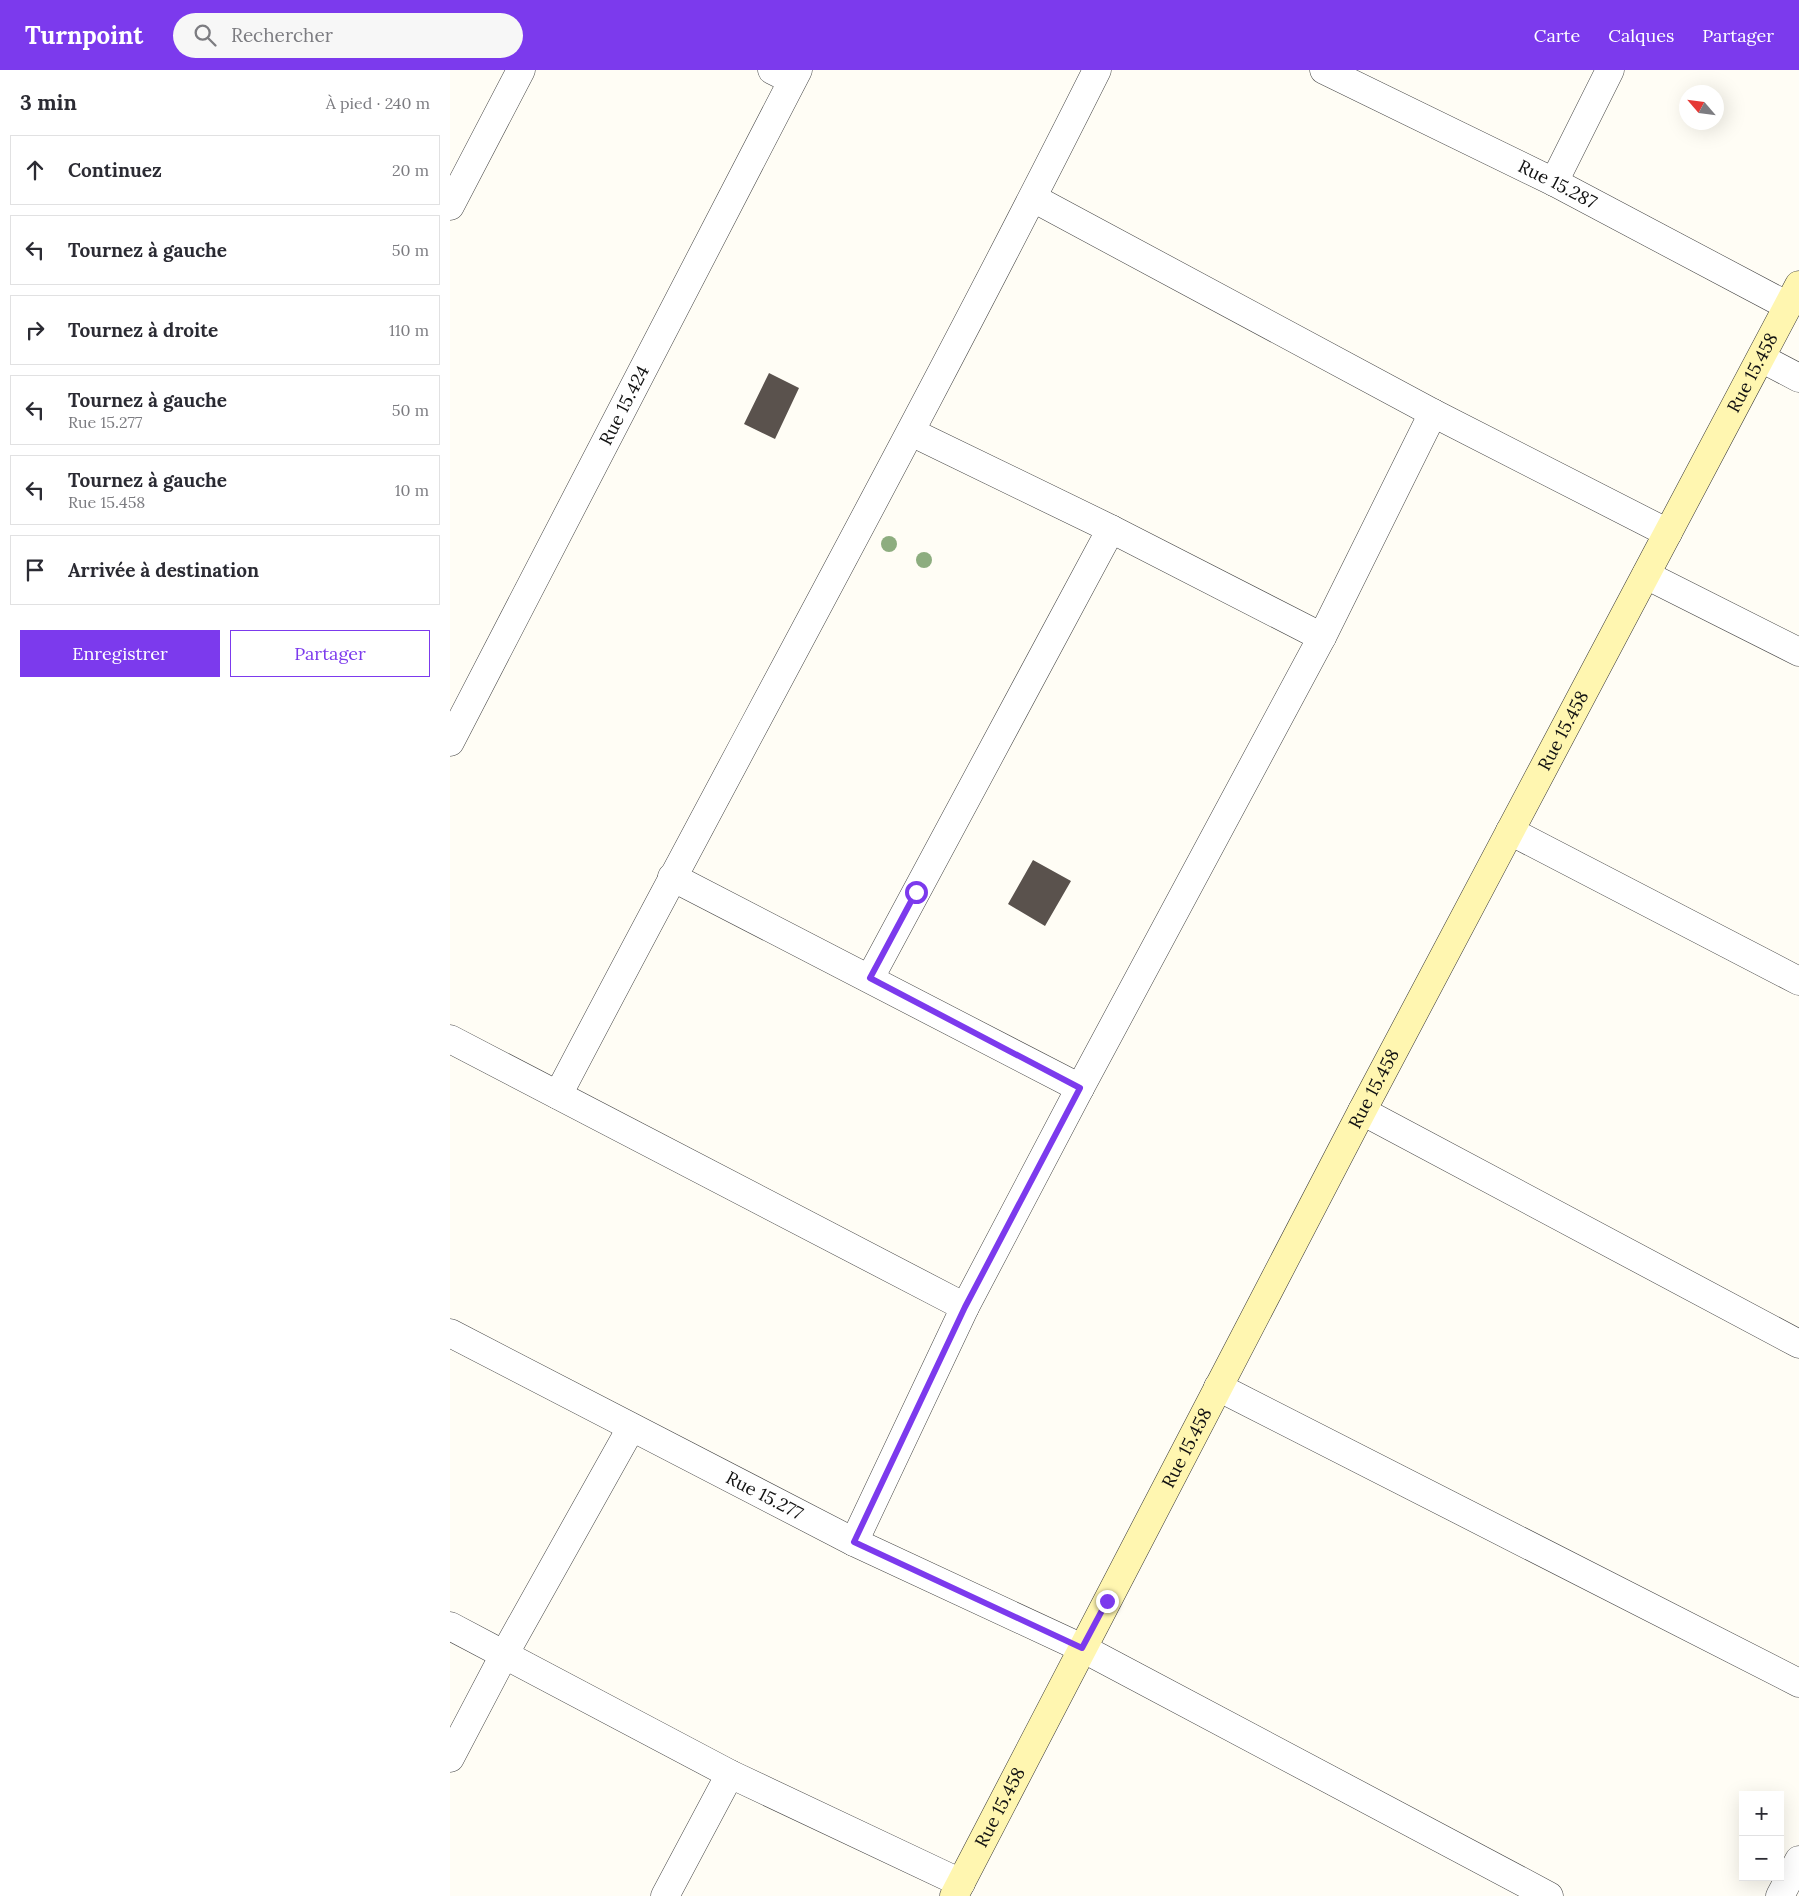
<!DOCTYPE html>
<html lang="fr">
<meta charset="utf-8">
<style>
body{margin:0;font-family:Lora,serif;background:#f7f7f7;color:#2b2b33}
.controls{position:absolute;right:15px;bottom:15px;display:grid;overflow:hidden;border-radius:0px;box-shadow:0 5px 20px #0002}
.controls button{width:45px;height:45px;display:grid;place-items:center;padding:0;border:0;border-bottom:1px solid #e1e1e2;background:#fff;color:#2b2b33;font:25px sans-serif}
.compass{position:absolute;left:1229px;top:15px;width:45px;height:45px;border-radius:50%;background:#fff;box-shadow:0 5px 20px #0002;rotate:298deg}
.stop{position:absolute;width:15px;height:15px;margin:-11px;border:4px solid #7c3aed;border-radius:50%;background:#fff}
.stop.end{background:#7c3aed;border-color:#fff;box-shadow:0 1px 5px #0008}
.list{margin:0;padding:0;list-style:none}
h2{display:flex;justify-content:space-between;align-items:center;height:65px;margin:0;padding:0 20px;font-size:21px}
h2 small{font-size:16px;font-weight:400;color:#7c7c81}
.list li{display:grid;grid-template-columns:32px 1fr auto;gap:15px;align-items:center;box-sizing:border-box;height:70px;margin:0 10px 10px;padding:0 10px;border:1px solid #e1e1e2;border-radius:0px}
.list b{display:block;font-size:19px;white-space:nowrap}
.list p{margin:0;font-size:16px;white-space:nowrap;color:#7c7c81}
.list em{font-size:16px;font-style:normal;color:#7c7c81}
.actions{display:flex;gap:10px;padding:15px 20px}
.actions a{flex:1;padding:11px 0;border:1px solid #7c3aed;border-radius:0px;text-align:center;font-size:18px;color:#7c3aed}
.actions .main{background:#7c3aed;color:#fff}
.icon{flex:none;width:28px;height:28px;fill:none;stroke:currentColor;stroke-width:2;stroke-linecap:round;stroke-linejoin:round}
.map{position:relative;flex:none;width:1349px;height:1826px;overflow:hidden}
header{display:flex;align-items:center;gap:30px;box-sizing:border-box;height:70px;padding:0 25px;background:#7c3aed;color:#fff}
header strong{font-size:24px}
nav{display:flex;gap:28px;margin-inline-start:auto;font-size:18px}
.search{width:350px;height:45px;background:#f7f7f7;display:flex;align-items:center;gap:12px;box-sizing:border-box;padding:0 18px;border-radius:28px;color:#7c7c81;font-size:19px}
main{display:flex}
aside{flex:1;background:#fff}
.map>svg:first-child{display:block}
.building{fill:#5a524d}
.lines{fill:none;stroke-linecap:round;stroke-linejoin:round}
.minor-casing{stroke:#444;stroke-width:29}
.secondary-casing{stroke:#333;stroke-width:29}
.minor{stroke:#fff;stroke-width:28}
.secondary{stroke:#fff6b0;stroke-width:28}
.tree{fill:#8dad7f}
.route{stroke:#7c3aed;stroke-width:6}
.labels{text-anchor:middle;stroke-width:5;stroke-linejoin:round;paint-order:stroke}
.street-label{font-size:18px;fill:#111;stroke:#fff}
</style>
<header>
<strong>Turnpoint</strong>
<div class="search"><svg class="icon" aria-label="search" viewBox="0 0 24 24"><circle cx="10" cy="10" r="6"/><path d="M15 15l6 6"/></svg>Rechercher</div>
<nav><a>Carte</a><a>Calques</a><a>Partager</a></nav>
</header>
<main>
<aside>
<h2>3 min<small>À pied · 240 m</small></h2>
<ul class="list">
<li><svg class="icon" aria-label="ahead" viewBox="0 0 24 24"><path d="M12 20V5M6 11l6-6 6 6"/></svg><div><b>Continuez</b></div><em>20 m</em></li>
<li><svg class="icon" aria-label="left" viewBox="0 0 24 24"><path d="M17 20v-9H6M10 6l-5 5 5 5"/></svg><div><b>Tournez à gauche</b></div><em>50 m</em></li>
<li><svg class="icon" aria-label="right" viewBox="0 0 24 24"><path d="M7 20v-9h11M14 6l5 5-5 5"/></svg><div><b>Tournez à droite</b></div><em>110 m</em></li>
<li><svg class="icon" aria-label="left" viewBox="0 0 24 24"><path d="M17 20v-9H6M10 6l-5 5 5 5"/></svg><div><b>Tournez à gauche</b><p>Rue 15.277</p></div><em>50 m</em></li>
<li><svg class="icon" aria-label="left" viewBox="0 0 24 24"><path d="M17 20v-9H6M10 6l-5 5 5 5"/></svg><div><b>Tournez à gauche</b><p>Rue 15.458</p></div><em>10 m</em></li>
<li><svg class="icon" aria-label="arrive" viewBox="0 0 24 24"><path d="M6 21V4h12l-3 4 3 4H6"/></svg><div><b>Arrivée à destination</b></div></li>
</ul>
<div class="actions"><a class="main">Enregistrer</a><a>Partager</a></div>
</aside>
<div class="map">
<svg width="1349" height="1826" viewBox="0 0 1349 1826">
<rect width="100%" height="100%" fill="#fffdf5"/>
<!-- building -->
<path class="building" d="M319,303l30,15 -24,51 -31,-15z
M583,790l38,21 -26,45 -37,-22z"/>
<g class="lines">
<!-- minor casing -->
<g class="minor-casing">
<g id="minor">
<path d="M322,0l20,10"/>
<path id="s1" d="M874,0l230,112 234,124"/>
<path d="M1104,112l56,-112"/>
<path d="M583,128l400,215 235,120"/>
<path d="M0,136l71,-136"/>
<path d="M1311,288l38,20"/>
<path d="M461,362l200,97 211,108"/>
<path d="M1196,505l153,77"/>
<path id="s2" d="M0,672l348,-672"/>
<path d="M1060,761l289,150"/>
<path d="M222,807l408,211"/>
<path d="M420,908l241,-449"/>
<path d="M0,969l515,268"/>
<path d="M108,1025c179,-342 366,-680 539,-1025"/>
<path d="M912,1041l437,233"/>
<path id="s3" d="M0,1263l404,209 228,106 467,248"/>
<path d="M768,1317l581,296"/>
<path d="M404,1472l111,-235 115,-219 242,-451 111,-224"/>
<path d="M0,1556l280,148 231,109"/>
<path d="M0,1688l54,-103 127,-227"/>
<path d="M215,1826l65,-122"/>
<path d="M1330,1826l19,-36"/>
</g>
</g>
<!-- secondary casing -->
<g class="secondary-casing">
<g id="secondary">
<path id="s4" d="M504,1826l408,-785 437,-826"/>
</g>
</g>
<!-- minor -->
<use href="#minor" class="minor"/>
<!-- secondary -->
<use href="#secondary" class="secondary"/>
</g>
<!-- trees -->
<g class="tree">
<circle cx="439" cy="474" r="8"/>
<circle cx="474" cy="490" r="8"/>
</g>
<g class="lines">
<!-- route -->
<path class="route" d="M466,822l-46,86 210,110 -115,219 -111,235 228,106 25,-47"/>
</g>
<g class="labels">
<!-- street labels -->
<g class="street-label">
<text dy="6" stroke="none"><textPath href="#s1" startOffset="260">Rue 15.287</textPath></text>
<text dy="6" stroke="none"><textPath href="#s4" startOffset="1720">Rue 15.458</textPath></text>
<text dy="6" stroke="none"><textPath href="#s2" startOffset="379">Rue 15.424</textPath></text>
<text dy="6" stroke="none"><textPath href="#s4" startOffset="1315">Rue 15.458</textPath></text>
<text dy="6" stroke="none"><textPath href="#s4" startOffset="910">Rue 15.458</textPath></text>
<text dy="6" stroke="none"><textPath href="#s4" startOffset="505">Rue 15.458</textPath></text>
<text dy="6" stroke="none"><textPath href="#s3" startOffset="354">Rue 15.277</textPath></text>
<text dy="6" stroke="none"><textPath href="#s4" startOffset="100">Rue 15.458</textPath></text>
</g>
</g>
</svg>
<div class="controls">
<button>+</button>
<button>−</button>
</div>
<svg class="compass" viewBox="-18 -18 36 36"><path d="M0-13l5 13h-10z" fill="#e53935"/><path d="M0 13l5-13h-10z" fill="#7c7c81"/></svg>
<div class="stop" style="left:466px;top:822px"></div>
<div class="stop end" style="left:657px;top:1531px"></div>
</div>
</main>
